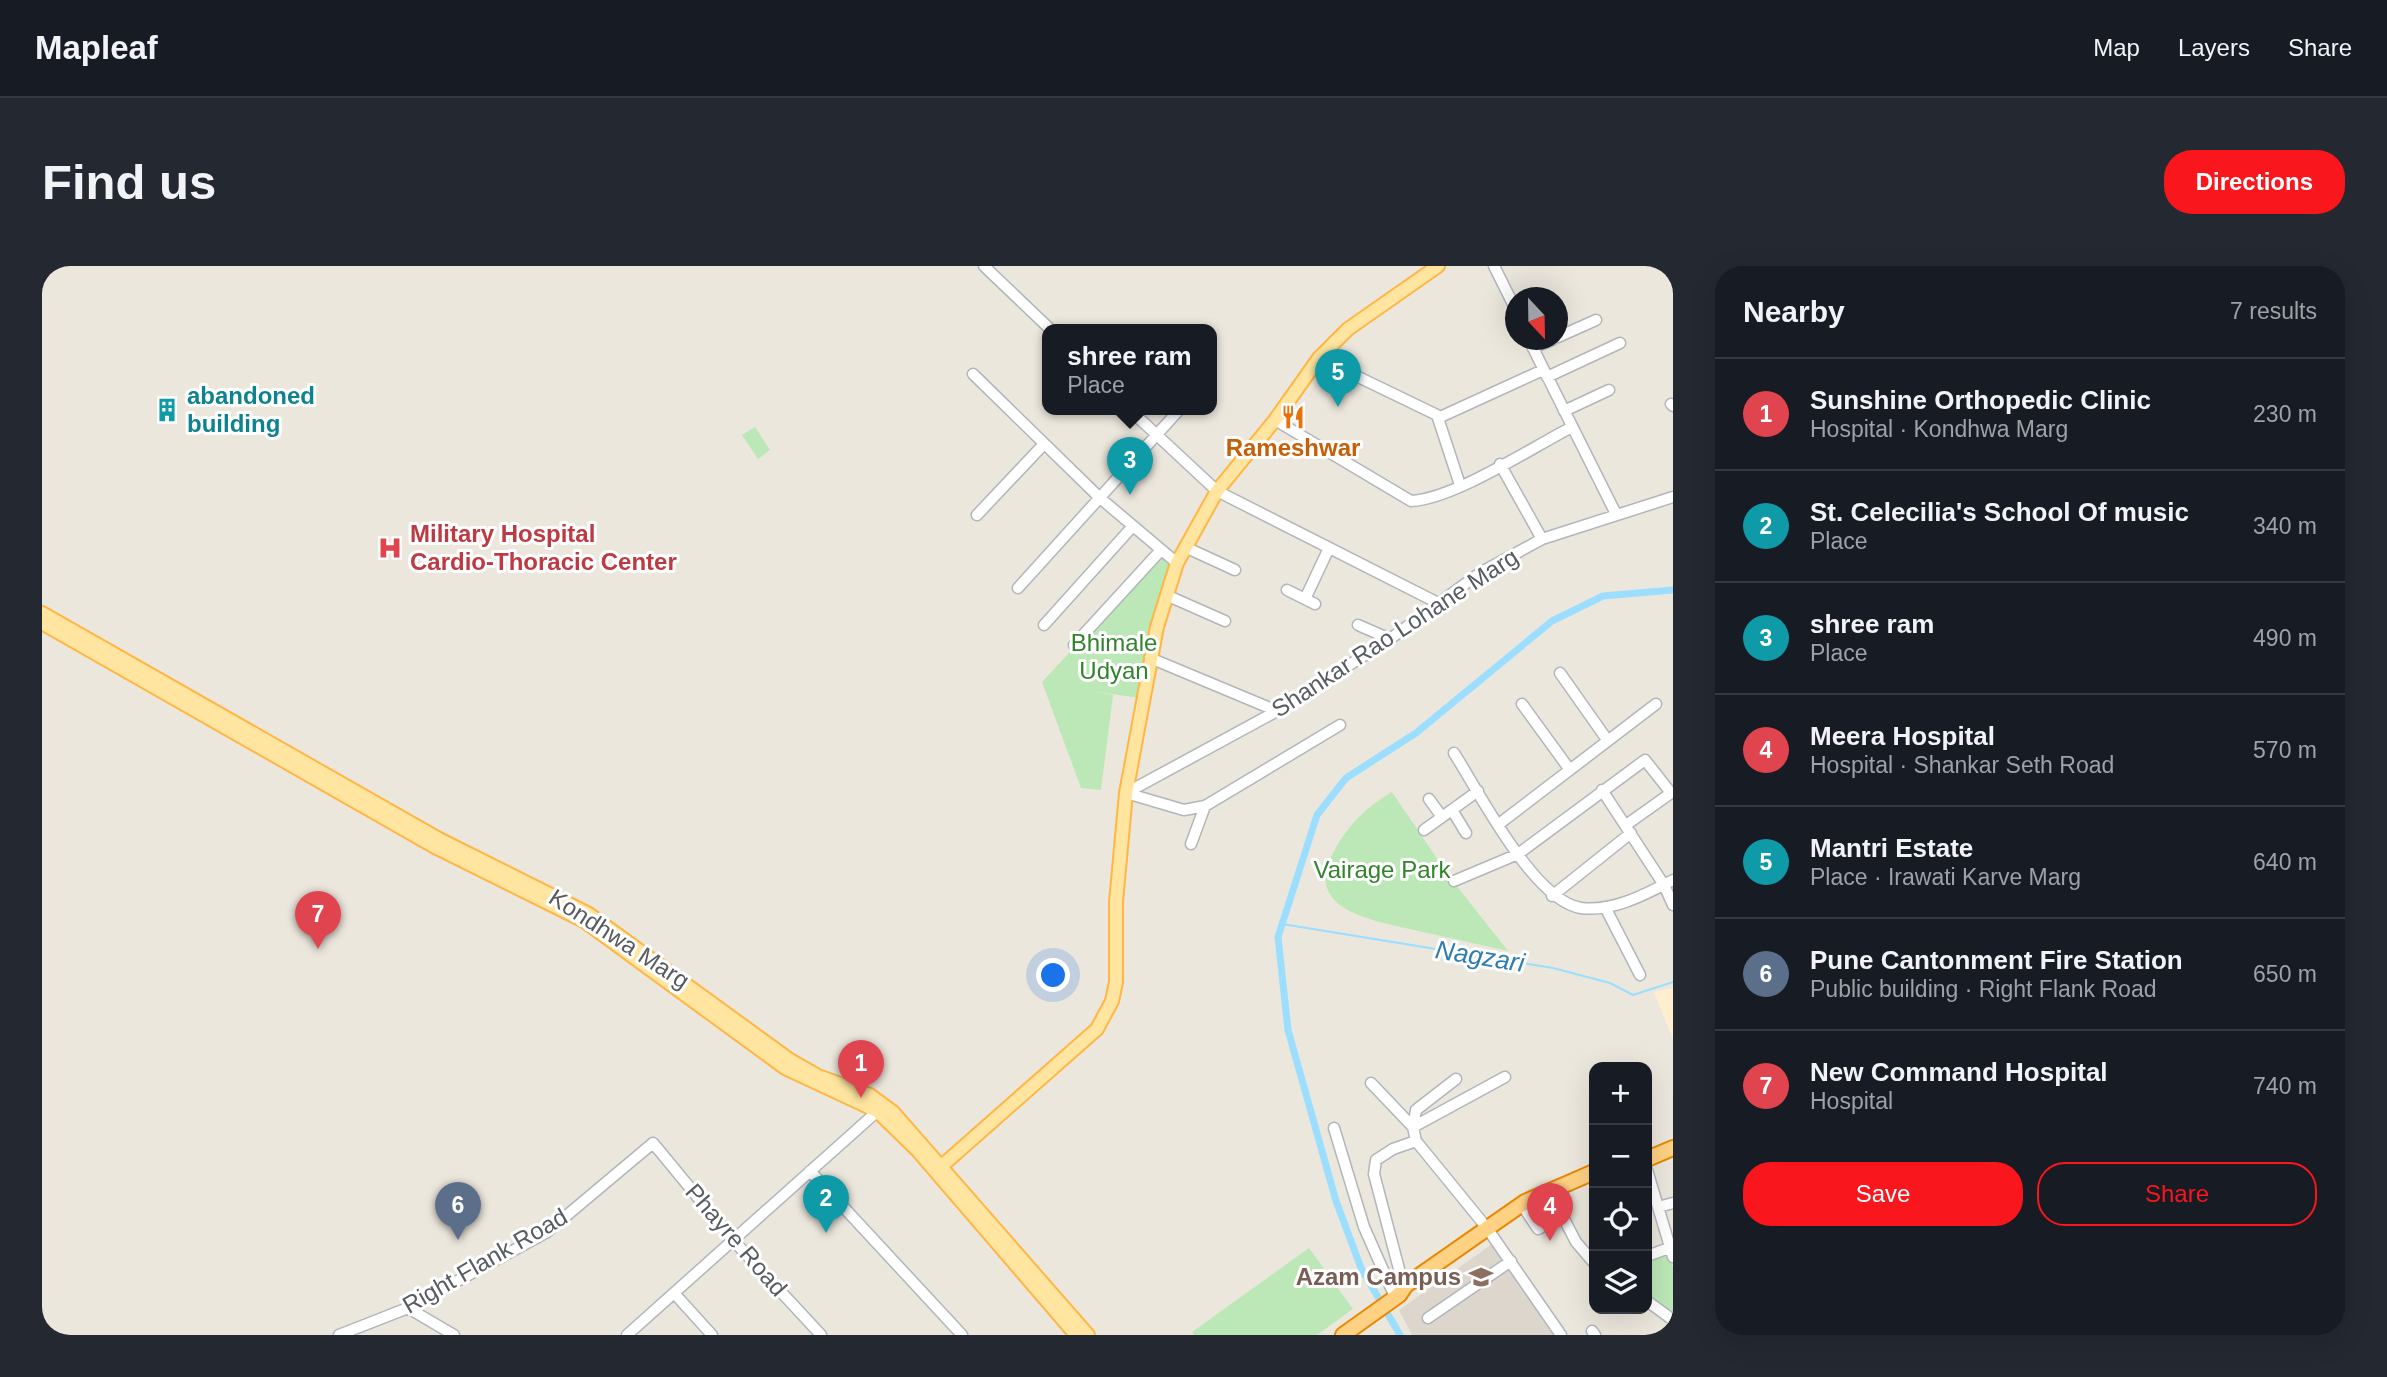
<!DOCTYPE html>
<meta charset="utf-8">
<style>
body{margin:0;font-family:Arial,sans-serif;background:#242831;color:#f1f3f6}
.controls{position:absolute;right:21px;bottom:21px;display:grid;overflow:hidden;border-radius:14px;box-shadow:0 7px 28px #0002}
.controls button{width:63px;height:63px;display:grid;place-items:center;padding:0;border:0;border-bottom:2px solid #363941;background:#171b24;color:#f1f3f6;font:35px sans-serif}
.compass{position:absolute;left:1463px;top:21px;width:63px;height:63px;border-radius:50%;background:#171b24;box-shadow:0 7px 28px #0002;rotate:158deg}
.you{position:absolute;left:1012px;top:710px;width:24px;height:24px;margin:-18px;border:5px solid #fff;border-radius:50%;background:#1a73e8;box-shadow:0 0 0 10px #1a73e833}
.badge{display:grid;place-items:center;width:46px;height:46px;border-radius:50%;background:#fa161d;color:#fff;font-size:23px;font-weight:700}
.pin{position:absolute;translate:-50% -58px;filter:drop-shadow(0 2px 4px #0008)}
.pin::after{content:'';position:absolute;top:37px;width:24px;height:21px;background:inherit;clip-path:polygon(0 0,100% 0,50% 100%)}
.popup{position:absolute;left:1000px;top:58px;width:175px;height:91px;box-sizing:border-box;display:grid;place-content:center;border-radius:14px;background:#171b24;filter:drop-shadow(0 2px 5px #0005);font-size:23px;white-space:nowrap;color:#9ea1a6}
.popup b{font-size:26px;color:#f1f3f6}
.popup::after{content:'';position:absolute;left:50%;top:100%;margin-left:-14px;border:14px solid transparent;border-top-color:#171b24}
.list{margin:0;padding:0;list-style:none}
h2{display:flex;justify-content:space-between;align-items:center;height:91px;margin:0;padding:0 28px;font-size:30px}
h2 small{font-size:23px;font-weight:400;color:#9ea1a6}
.list li{display:grid;grid-template-columns:46px 1fr auto;gap:21px;align-items:center;box-sizing:border-box;height:112px;padding:0 28px;border-top:2px solid #363941}
.list b{display:block;font-size:26px;white-space:nowrap}
.list p{margin:0;font-size:23px;white-space:nowrap;color:#9ea1a6}
.list em{font-size:23px;font-style:normal;color:#9ea1a6}
.actions{display:flex;gap:14px;padding:21px 28px}
.actions a{flex:1;padding:16px 0;border:2px solid #fa161d;border-radius:28px;text-align:center;font-size:24px;color:#fa161d}
.actions .main{background:#fa161d;color:#fff}
.icon{flex:none;width:38px;height:38px;fill:none;stroke:currentColor;stroke-width:2;stroke-linecap:round;stroke-linejoin:round}
.map{position:relative;flex:none;width:1631px;height:1069px;overflow:hidden;border-radius:28px}
header{display:flex;align-items:center;gap:42px;box-sizing:border-box;height:98px;padding:0 35px;background:#171b24;border-bottom:2px solid #363941}
header strong{font-size:33px}
nav{display:flex;gap:38px;margin-inline-start:auto;font-size:24px}
.intro{display:flex;align-items:center;justify-content:space-between;box-sizing:border-box;height:168px;padding:0 42px}
h1{margin:0;font-size:49px}
.button{padding:18px 32px;border-radius:28px;background:#fa161d;color:#fff;font-size:24px;font-weight:700}
main{display:flex;gap:42px;padding:0 42px}
aside{flex:1;background:#171b24;border-radius:28px;box-shadow:0 7px 28px #0002}
.map>svg:first-child{display:block}
.commercial{fill:#ffefd0}
.education{fill:#dcd6cc}
.park{fill:#bce7b6}
.lines{fill:none;stroke-linecap:round;stroke-linejoin:round}
.stream{stroke:#9bdeff;stroke-width:2}
.canal{stroke:#9bdeff;stroke-width:7}
.minor-casing{stroke:#b1b6bb;stroke-width:13}
.major-casing{stroke:#ffb644;stroke-width:16}
.highway-casing{stroke:#ea8700;stroke-width:18}
.minor{stroke:#fff;stroke-width:10}
.major{stroke:#ffe5a0;stroke-width:12}
.highway{stroke:#ffd182;stroke-width:14}
.labels{text-anchor:middle;stroke-width:6;stroke-linejoin:round;paint-order:stroke}
.culture-label{font-size:24px;font-weight:bold;fill:#0d838f;stroke:#fff;text-anchor:start}
.food-label{font-size:24px;font-weight:bold;fill:#c56008;stroke:#fff}
.health-label{font-size:24px;font-weight:bold;fill:#be3a42;stroke:#fff;text-anchor:start}
.street-label{font-size:24px;fill:#575c61;stroke:#fff}
.park-label{font-size:24px;fill:#31842c;stroke:#fff}
.education-label{font-size:24px;font-weight:bold;fill:#785e54;stroke:#fff;text-anchor:end}
.water-label{font-size:26px;font-style:italic;fill:#2e7cb1;stroke:#fff}
</style>
<header>
<strong>Mapleaf</strong>
<nav><a>Map</a><a>Layers</a><a>Share</a></nav>
</header>
<div class="intro"><h1>Find us</h1><a class="button">Directions</a></div>
<main>
<div class="map">
<svg width="1631" height="1069" viewBox="0 0 1631 1069">
<rect width="100%" height="100%" fill="#ece7dd"/>
<!-- commercial -->
<path class="commercial" d="M1631,722v51l-19,-47z"/>
<!-- education -->
<path class="education" d="M1450,978l64,91h-144l-13,-25z"/>
<!-- park -->
<path class="park" d="M713,161l15,23 -12,9 -16,-24z
M1121,286l12,10 -35,136 -49,-7 22,4 -12,95 -20,-2 -39,-106z
M1350,526l56,83 60,76c-28,-6 -57,-13 -85,-19 -39,-10 -123,-18 -90,-79 15,-28 32,-45 59,-61z
M1267,982l44,61 -36,26h-123l-2,-3z
M1619,988l8,4 4,9v48l-26,-19v-36z"/>
<g class="lines">
<!-- stream -->
<path class="stream" d="M1240,658l271,44 57,15 23,12 40,-13"/>
<!-- canal -->
<path class="canal" d="M1358,1069l-39,-67 -25,-67 -48,-171 -10,-93 39,-122 29,-37 70,-45 136,-112 51,-25 70,-6"/>
<!-- minor casing -->
<g class="minor-casing">
<path id="minor" d="M942,0l66,63
M1452,0l22,44
M1516,71l38,-17
M1487,74l87,174
M1491,82l19,-8
M1277,92l118,57 23,70
M931,108l127,124 77,65
M1505,111l73,-34
M1629,138l2,2
M1087,143l88,82 223,113
M1522,145l45,-21
M1396,152l105,-48
M1233,154l136,81c43,-2 120,-53 161,-74
M1458,198l42,75
M935,249l67,-71
M1143,281l50,23
M976,322l162,-179
M1245,324l28,14
M1124,329l59,26
M1263,333l24,-51
M1002,359l89,-99
M1316,359l32,14
M1032,379l87,-95
M1108,392l127,53
M1518,407l48,68
M1480,438l48,66
M1412,487c25,39 80,148 127,155 32,4 65,-14 92,-28
M1560,524l62,95 9,20
M1084,527l151,-82 113,-72 90,-66 62,-34 131,-42
M1084,527l58,17 21,-4 135,-81
M1387,533l13,18
M1410,544l14,23
M1457,558l157,-120
M1382,564l54,-39
M1149,578l14,-38
M1412,615l64,-27 127,-94 26,33 -45,32
M1510,630l79,-63
M1563,641l35,68
M1414,813l-40,31 -3,17 3,14 71,87 74,107
M1329,817l42,44 92,-50
M1292,862l30,99 31,70
M1605,904l26,87
M768,905l152,164
M1511,932l23,44 18,21
M1616,941l15,-4
M1484,945l12,18 16,-8
M1605,990l22,-8
M1362,1022l-30,-114 2,-14 17,-11 23,-8
M632,1027l38,42
M1605,1035l26,19
M366,1042l46,27
M1386,1052l83,-57
M1550,1065l3,4
M297,1069l69,-27 139,-76 106,-89 80,97 88,95
M585,1069l254,-227"/>
</g>
<!-- major casing -->
<g class="major-casing">
<path id="major" d="M0,347l397,226 150,75 201,146 28,16 52,19 23,17 195,223
M0,357l393,224 149,74 201,147 92,43 41,40 158,184
M894,905l161,-142 15,-28 4,-19v-80l10,-109 31,-166 20,-64 40,-72 58,-71 44,-62 29,-29 90,-63"/>
</g>
<!-- highway casing -->
<g class="highway-casing">
<path id="highway" d="M1605,893l26,-11
M1301,1069l56,-40 7,-10 119,-83 69,-30"/>
</g>
<!-- minor -->
<use href="#minor" class="minor"/>
<!-- major -->
<use href="#major" class="major"/>
<!-- highway -->
<use href="#highway" class="highway"/>
</g>
<!-- icons -->
<defs>
<g id="building-bare" transform="scale(1.89)"><path d="M-4-6H4V6H1V3H-1V6H-4ZM-2.5-4.3h1.7v1.8h-1.7ZM.8-4.3h1.7v1.8H.8ZM-2.5-1h1.7V.8h-1.7ZM.8-1h1.7V.8H.8Z" fill="#0f9aa8" stroke="#fff" stroke-width="2.5" paint-order="stroke"/></g>
<g id="restaurant-bare" transform="scale(1.89)"><path d="M-5-6h1v4h1v-4h1v4h1v-4h1v5L-1.5 .5V6h-2V.5L-5-1ZM5-6V6H3V1.5H1.5Q1.5-4 5-6Z" fill="#e8710a" stroke="#fff" stroke-width="2.5" paint-order="stroke"/></g>
<g id="hospital-bare" transform="scale(1.89)"><path d="M-5-5h3v3.5h4V-5h3V5h-3V1.5h-4V5h-3Z" fill="#e0444e" stroke="#fff" stroke-width="2.5" paint-order="stroke"/></g>
<g id="university-bare" transform="scale(1.89)"><path d="M0-5L7-2L0 1L-7-2ZM-4 1L0 2.5L4 1V4Q0 6-4 4Z" fill="#8d6e63" stroke="#fff" stroke-width="2.5" paint-order="stroke"/></g>
</defs>
<g fill-rule="evenodd">
<use href="#building-bare" x="125" y="144"/>
<use href="#restaurant-bare" x="1251" y="151"/>
<use href="#hospital-bare" x="348" y="282"/>
<use href="#university-bare" x="1439" y="1011"/>
</g>
<g class="labels">
<!-- culture labels -->
<g class="culture-label">
<text x="145" y="138">abandoned<tspan x="145" dy="28">building</tspan></text>
</g>
<!-- food labels -->
<g class="food-label">
<text x="1251" y="190">Rameshwar</text>
</g>
<!-- health labels -->
<g class="health-label">
<text x="368" y="276">Military Hospital<tspan x="368" dy="28">Cardio-Thoracic Center</tspan></text>
</g>
<!-- street labels -->
<g class="street-label">
<text transform="translate(1353 367) rotate(-33)" y="8">Shankar Rao Lohane Marg</text>
<text transform="translate(577 673) rotate(33)" y="8">Kondhwa Marg</text>
<text transform="translate(694 974) rotate(49)" y="8">Phayre Road</text>
<text transform="translate(443 995) rotate(-30)" y="8">Right Flank Road</text>
</g>
<!-- park labels -->
<g class="park-label">
<text x="1072" y="385">Bhimale<tspan x="1072" dy="28">Udyan</tspan></text>
<text x="1340" y="612">Vairage Park</text>
</g>
<!-- education labels -->
<g class="education-label">
<text x="1419" y="1019">Azam Campus</text>
</g>
<!-- water labels -->
<g class="water-label">
<text transform="translate(1438 690) rotate(9)" y="9">Nagzari</text>
</g>
</g>
</svg>
<div class="controls">
<button>+</button>
<button>−</button>
<button><svg class="icon" aria-label="locate" viewBox="0 0 24 24"><circle cx="12" cy="12" r="6"/><path d="M12 2v4M12 18v4M2 12h4M18 12h4"/></svg></button>
<button><svg class="icon" aria-label="layers" viewBox="0 0 24 24"><path d="M12 4l9 5-9 5-9-5zM3 14l9 5 9-5"/></svg></button>
</div>
<svg class="compass" viewBox="-18 -18 36 36"><path d="M0-13l5 13h-10z" fill="#e53935"/><path d="M0 13l5-13h-10z" fill="#9ea1a6"/></svg>
<div class="you"></div>
<div class="pin badge" style="left:819px;top:832px;background:#e0444e">1</div>
<div class="pin badge" style="left:784px;top:967px;background:#0f9aa8">2</div>
<div class="pin badge" style="left:1088px;top:229px;background:#0f9aa8">3</div>
<div class="popup"><b>shree ram</b>Place</div>
<div class="pin badge" style="left:1508px;top:975px;background:#e0444e">4</div>
<div class="pin badge" style="left:1296px;top:141px;background:#0f9aa8">5</div>
<div class="pin badge" style="left:416px;top:974px;background:#5c6f8a">6</div>
<div class="pin badge" style="left:276px;top:683px;background:#e0444e">7</div>
</div>
<aside>
<h2>Nearby<small>7 results</small></h2>
<ul class="list">
<li><span class="badge" style="background:#e0444e">1</span><div><b>Sunshine Orthopedic Clinic</b><p>Hospital · Kondhwa Marg</p></div><em>230 m</em></li>
<li><span class="badge" style="background:#0f9aa8">2</span><div><b>St. Celecilia's School Of music</b><p>Place</p></div><em>340 m</em></li>
<li><span class="badge" style="background:#0f9aa8">3</span><div><b>shree ram</b><p>Place</p></div><em>490 m</em></li>
<li><span class="badge" style="background:#e0444e">4</span><div><b>Meera Hospital</b><p>Hospital · Shankar Seth Road</p></div><em>570 m</em></li>
<li><span class="badge" style="background:#0f9aa8">5</span><div><b>Mantri Estate</b><p>Place · Irawati Karve Marg</p></div><em>640 m</em></li>
<li><span class="badge" style="background:#5c6f8a">6</span><div><b>Pune Cantonment Fire Station</b><p>Public building · Right Flank Road</p></div><em>650 m</em></li>
<li><span class="badge" style="background:#e0444e">7</span><div><b>New Command Hospital</b><p>Hospital</p></div><em>740 m</em></li>
</ul>
<div class="actions"><a class="main">Save</a><a>Share</a></div>
</aside>
</main>
